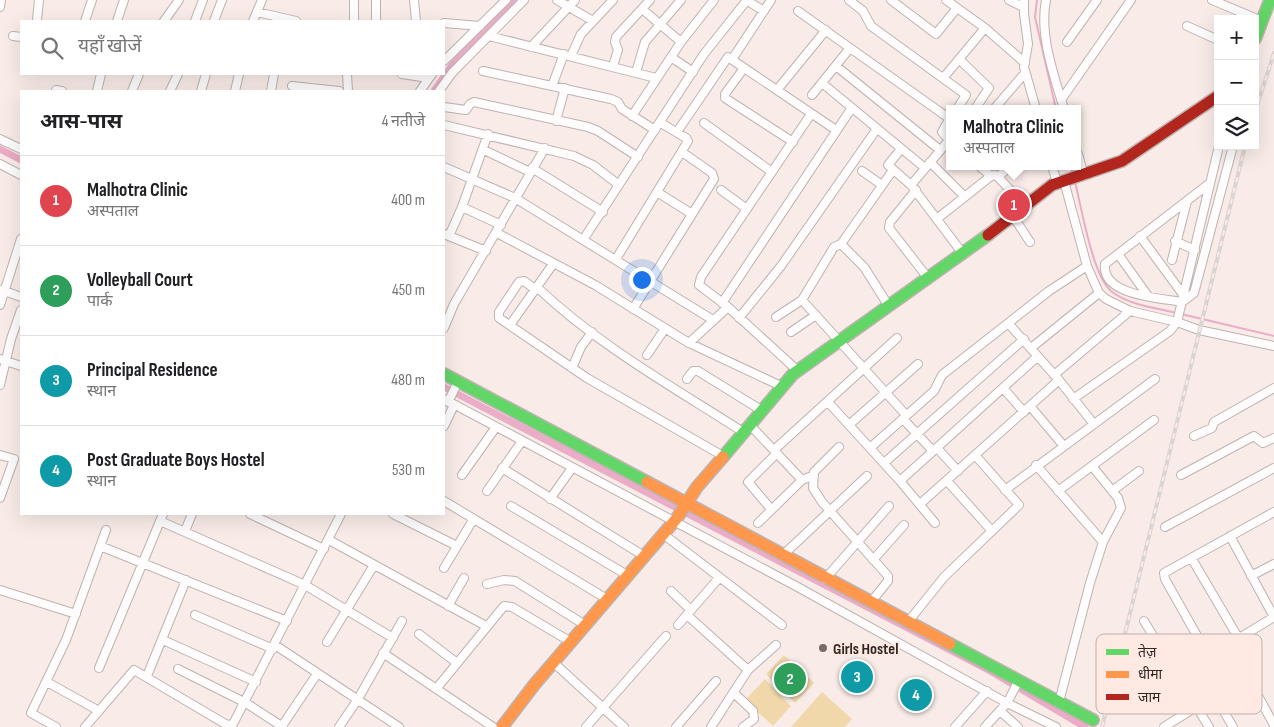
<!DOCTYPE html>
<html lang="hi">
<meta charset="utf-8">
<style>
body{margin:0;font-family:"Sofia Sans Condensed","Noto Sans Devanagari",sans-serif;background:#f2f2f2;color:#202124}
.controls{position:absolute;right:15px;top:15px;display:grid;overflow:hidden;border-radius:0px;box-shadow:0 5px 20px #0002}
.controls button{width:45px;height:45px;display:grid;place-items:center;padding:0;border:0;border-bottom:1px solid #e0e0e0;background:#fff;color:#202124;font:25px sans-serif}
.you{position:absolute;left:641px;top:279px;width:18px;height:18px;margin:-12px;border:4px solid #fff;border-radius:50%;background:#1a73e8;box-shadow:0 0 0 8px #1a73e833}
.badge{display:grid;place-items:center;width:32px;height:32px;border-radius:50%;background:#7c3aed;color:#fff;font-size:16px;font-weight:700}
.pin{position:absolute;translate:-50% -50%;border:2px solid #fff;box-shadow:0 1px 5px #0006}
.popup{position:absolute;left:946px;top:105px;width:135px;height:65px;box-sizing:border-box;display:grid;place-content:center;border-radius:0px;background:#fff;filter:drop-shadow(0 1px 4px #0005);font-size:16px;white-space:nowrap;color:#757577}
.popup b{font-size:19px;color:#202124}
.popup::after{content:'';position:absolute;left:50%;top:100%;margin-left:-10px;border:10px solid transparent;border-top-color:#fff}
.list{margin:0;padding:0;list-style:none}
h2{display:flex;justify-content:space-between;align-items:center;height:65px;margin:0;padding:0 20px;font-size:21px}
h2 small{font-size:16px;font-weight:400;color:#757577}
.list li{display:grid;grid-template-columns:32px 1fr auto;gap:15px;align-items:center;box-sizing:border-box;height:90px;padding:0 20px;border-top:1px solid #e0e0e0}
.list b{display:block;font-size:19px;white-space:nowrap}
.list p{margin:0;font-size:16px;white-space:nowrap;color:#757577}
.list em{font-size:16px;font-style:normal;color:#757577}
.icon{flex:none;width:28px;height:28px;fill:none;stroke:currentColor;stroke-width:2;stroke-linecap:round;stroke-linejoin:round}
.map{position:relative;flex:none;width:1274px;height:727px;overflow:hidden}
.search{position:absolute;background:#fff;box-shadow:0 5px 20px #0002;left:20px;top:20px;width:425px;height:55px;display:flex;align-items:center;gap:12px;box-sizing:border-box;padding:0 18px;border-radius:0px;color:#757577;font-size:19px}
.panel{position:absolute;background:#fff;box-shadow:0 5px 20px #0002;left:20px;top:90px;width:425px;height:425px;border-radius:0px}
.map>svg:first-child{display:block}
.green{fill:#f0d8aa}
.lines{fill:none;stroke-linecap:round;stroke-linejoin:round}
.stream{stroke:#eaacc6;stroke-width:2}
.canal{stroke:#eaacc6;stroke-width:7}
.street-casing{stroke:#bdb3b0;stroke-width:10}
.fast-casing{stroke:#bdb3b0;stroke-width:14}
.slow-casing{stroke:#bdb3b0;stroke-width:14}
.jam-casing{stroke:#bdb3b0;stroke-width:14}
.street{stroke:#fefcfc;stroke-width:8}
.fast{stroke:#63d668;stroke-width:11}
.slow{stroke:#ff974d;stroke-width:11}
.jam{stroke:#b3261e;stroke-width:11}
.rail-casing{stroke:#d8d4d4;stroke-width:4}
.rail{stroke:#ffe9e2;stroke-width:2;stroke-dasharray:5.5;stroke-linecap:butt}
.poi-dot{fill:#766c69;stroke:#ffe9e2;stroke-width:2}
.labels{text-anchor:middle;stroke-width:4;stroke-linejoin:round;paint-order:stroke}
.poi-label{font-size:16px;font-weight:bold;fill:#2f2724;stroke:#ffe9e2;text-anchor:start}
.key{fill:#ffe9e2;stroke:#c1afa9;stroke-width:1}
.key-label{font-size:14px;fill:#2f2724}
</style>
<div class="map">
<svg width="1274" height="727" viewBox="0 0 1274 727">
<rect width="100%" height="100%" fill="#f9ece8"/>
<!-- green -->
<path class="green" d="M784,655l30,28 -19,20 -29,-29z
M765,679l26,27 -18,20 -28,-26z
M822,692l30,27 -7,8h-54z"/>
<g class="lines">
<!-- stream -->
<path class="stream" d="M1037,0l-2,17 21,92
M1071,166l1,7
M1075,182c7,27 17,92 36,109 17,14 45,17 66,22
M1181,314l93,22"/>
<!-- canal -->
<path class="canal" d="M434,91l19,-27 62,-64
M0,149l21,11
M444,387l548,285 93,55"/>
<!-- street casing -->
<g class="street-casing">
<path id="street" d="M414,0l2,21
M557,0l36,21
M746,0l18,11
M849,0l14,11 8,15 95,69 -9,14
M891,0l45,34 21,-26
M946,0l39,28 40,35
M1009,0l14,7
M1024,0v14l4,30 -4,23 12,42
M1046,0c-7,35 8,75 18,109
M1212,0l50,21
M0,7l1,-7
M642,9l39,33
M798,11l152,108
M257,12l39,9
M37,20l2,-20
M85,21l7,-21
M117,21l7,-21
M164,21l15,-21
M195,21l8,-21
M214,21l8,-21
M253,21l9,-21
M354,21v-21
M376,21v-21
M444,23l36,3
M1187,26l31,14
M13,36l8,1
M489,36l167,42
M1067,42l30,-42
M531,47l44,-47
M571,56l10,-22 32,-34
M671,57l22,15
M733,58l38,-58
M959,59l30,29 -14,21
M444,61l62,-61
M613,66l5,-16 -3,-8 1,-5 34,-37
M836,66l104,84
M744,68l-19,26v4l68,44
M483,71l128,28 7,3 4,7 33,21
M636,72l9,-30 36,-42
M347,74l1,17
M402,74l26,4
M944,77l41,-49
M822,83l103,85
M292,86l47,5
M552,86l12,-32
M56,90l6,1
M777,90l49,-60
M97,91l4,-17
M132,91l7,-17
M170,91l8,-17
M201,91l5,-17
M235,91l4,-17
M271,91l3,-17
M420,91l12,-17
M439,91l13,-18 72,-73
M812,95l38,-47
M1061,100l70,-100
M444,107l22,3 4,-6 4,-2 114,25 10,4 40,26
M994,109l31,-36
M632,116l49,-74 33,-42
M950,118l-8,14 8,9
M556,121l9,-33
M704,123l68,49
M444,125l130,31 19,9 26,20
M677,132l51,-75 108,73
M0,139l21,10
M901,149l-13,16 23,20 52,69
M484,150l46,22
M1078,154l6,22
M930,162l34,34
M0,164l21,11
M979,166l12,10 4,-1 3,2 27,29
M1052,166l5,16
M444,167l71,31 198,122
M532,168l71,44
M862,171l20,14
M998,177l12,-11
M1064,181l23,85 12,27 7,6 24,12 47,11 22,8 75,16
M1210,183l-105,81c-4,32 56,34 77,38l12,-9 39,-147
M911,185l39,-46
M721,190l26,19
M916,190l-26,32 -1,6 39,50
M657,192l35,22
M462,207l39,18
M1013,216l17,26
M938,218l53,-42
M497,233l98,52 94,58 92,43
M444,234l42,17
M449,236l13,-29 26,-73
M1140,236l44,60
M583,240l121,-186 43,-54
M1175,241l20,9
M841,244l-7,3 -32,53 104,115
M1118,254l30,42
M616,259l72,-118 -2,-3 -25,-15
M1172,260l15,-59
M538,288c60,57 135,99 205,144
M2,290l19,7
M536,290l-12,-9 -5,1 -20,30v6l88,60 136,78
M722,303l129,-194
M0,305l21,-66
M888,305l-24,-38 -23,-23 52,-74
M633,309l81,-130 -2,-6 -30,-21
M776,317l26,-17
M739,318l42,-52 95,-136
M1008,323l51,57 34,43
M510,325l43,-61
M444,328l10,-24 91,-156
M791,332l25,-17
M689,343l39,-36
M1031,348l68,-55
M647,355l17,-25
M0,359l21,7
M572,368l9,-21 11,-15
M798,371l-70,-64 -29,-22 2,-8 110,-163
M1054,375l76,-64
M687,379l6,-8h5l63,39
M0,385l11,-46 10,-29
M1003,388l21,24
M444,399l350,186 213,118 49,24
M1073,399l97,-68 7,-9 42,-176
M448,402l10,-20
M828,402l72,79 35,42
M1030,406l33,39
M903,419l30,32
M749,424l53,56
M850,424l68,-60
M444,426l10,-21
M1194,436l18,-8 2,-6 60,-34
M839,447l-25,25 -1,16 9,14 66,74v5l-17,21
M870,448l64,-57 8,-16 107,-84 38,-25
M937,448l21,23
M774,450l123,-112
M0,455l14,4 -14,39
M884,463l140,-124
M1036,465l67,77
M502,468l142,88
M462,475l34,-48
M1181,475l73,-39 9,7 11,-5
M900,481l137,-124
M947,481l45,50
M1005,490l150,-111
M487,491l35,-50
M1058,491l96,-71
M1112,491l27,-20
M550,499l22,-31
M444,501l163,98
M920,504l139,-124
M511,506l116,69
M771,509l-23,-27 29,-29
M250,514l74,35
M393,514l64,32
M160,521l145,64 88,53
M758,523l44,-43 10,-4
M1165,527l109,-59
M185,531l7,-17
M663,534l119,91
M1230,536l44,81
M329,540l157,86
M100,546l187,75
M783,555l84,-79
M1192,559l47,80
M873,560l31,-35
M444,568l29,-48
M1251,576l23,-12
M825,579l64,-73
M487,584l17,-4 11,1 70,44
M0,590l76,24
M671,591l20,19
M448,606l16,-28
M195,615l78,34
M687,615l61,55
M1144,621l65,106
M908,622l36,-45 75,-72 -44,-50
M678,625l41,-47
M419,634l38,29
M163,640l93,42
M327,642l47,-77
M275,645l124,82
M1230,645l44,80
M383,653l110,74
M1209,657l-44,-78 -1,-6 110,-61
M553,662l71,65
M1196,664l37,63
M99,668l64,-154
M178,669l68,34 37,24
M147,676l39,-96
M47,682l52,29
M436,689l68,-83 8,1 59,35
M734,693l19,18 1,8 -11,8
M1059,702l31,-119 13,-41 18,-34 -3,-10 -26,-32
M1125,704l53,-29 96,-58
M1000,711l18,16
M282,726l35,-52
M56,727l-25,-14 35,-73 40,-110
M85,727l49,-57 93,55 6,-1 108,-210
M339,727l19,-28 44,-78
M586,727l80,-91
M676,727l40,-46
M711,727l37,-57 28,-25
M955,727l32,-36
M985,727l22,-24 12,-23
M1164,727l32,-20"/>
</g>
<!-- fast casing -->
<g class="fast-casing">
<path id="fast" d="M1255,39l15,-39
M444,374l203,108
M723,457l70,-83 195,-139
M950,644l143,76"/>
</g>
<!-- slow casing -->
<g class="slow-casing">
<path id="slow" d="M647,482l303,162
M502,727l32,-42 143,-167 20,-31 26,-30"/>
</g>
<!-- jam casing -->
<g class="jam-casing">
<path id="jam" d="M988,235l64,-50 70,-24 96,-65"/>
</g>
<!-- street -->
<use href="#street" class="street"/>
<!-- fast -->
<use href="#fast" class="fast"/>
<!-- slow -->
<use href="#slow" class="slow"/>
<!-- jam -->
<use href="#jam" class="jam"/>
<!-- rail casing -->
<g class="rail-casing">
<path id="rail" d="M1255,112l19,-59
M1102,727l143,-581"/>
</g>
<!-- rail -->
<use href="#rail" class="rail"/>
</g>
<!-- markers -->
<circle class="poi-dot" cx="823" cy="648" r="5"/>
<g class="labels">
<!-- poi labels -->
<g class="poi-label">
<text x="833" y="654">Girls Hostel</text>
</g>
</g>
<!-- legend -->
<rect x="1096" y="634" width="166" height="80" rx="8" class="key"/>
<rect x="1106" y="649" width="23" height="6" fill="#63d668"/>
<rect x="1106" y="671" width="23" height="7" fill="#ff974d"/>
<rect x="1106" y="694" width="23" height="6" fill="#b3261e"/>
<g class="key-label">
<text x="1138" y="657">तेज़</text>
<text x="1138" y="679">धीमा</text>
<text x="1138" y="702">जाम</text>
</g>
</svg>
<div class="controls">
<button>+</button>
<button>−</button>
<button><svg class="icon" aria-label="layers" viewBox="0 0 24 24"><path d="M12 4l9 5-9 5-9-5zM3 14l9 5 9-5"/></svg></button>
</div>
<div class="you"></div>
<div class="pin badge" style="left:1014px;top:205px;background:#e0444e">1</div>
<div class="popup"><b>Malhotra Clinic</b>अस्पताल</div>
<div class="pin badge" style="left:790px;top:679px;background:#2e9e5b">2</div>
<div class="pin badge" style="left:857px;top:677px;background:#0f9aa8">3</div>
<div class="pin badge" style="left:916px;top:695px;background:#0f9aa8">4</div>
<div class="search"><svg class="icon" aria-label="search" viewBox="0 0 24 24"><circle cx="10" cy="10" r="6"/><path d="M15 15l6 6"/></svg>यहाँ खोजें</div>
<section class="panel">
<h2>आस-पास<small>4 नतीजे</small></h2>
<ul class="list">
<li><span class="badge" style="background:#e0444e">1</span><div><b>Malhotra Clinic</b><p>अस्पताल</p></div><em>400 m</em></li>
<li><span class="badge" style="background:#2e9e5b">2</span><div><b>Volleyball Court</b><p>पार्क</p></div><em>450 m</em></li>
<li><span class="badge" style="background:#0f9aa8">3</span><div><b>Principal Residence</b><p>स्थान</p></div><em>480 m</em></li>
<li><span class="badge" style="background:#0f9aa8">4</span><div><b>Post Graduate Boys Hostel</b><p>स्थान</p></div><em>530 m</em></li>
</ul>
</section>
</div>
